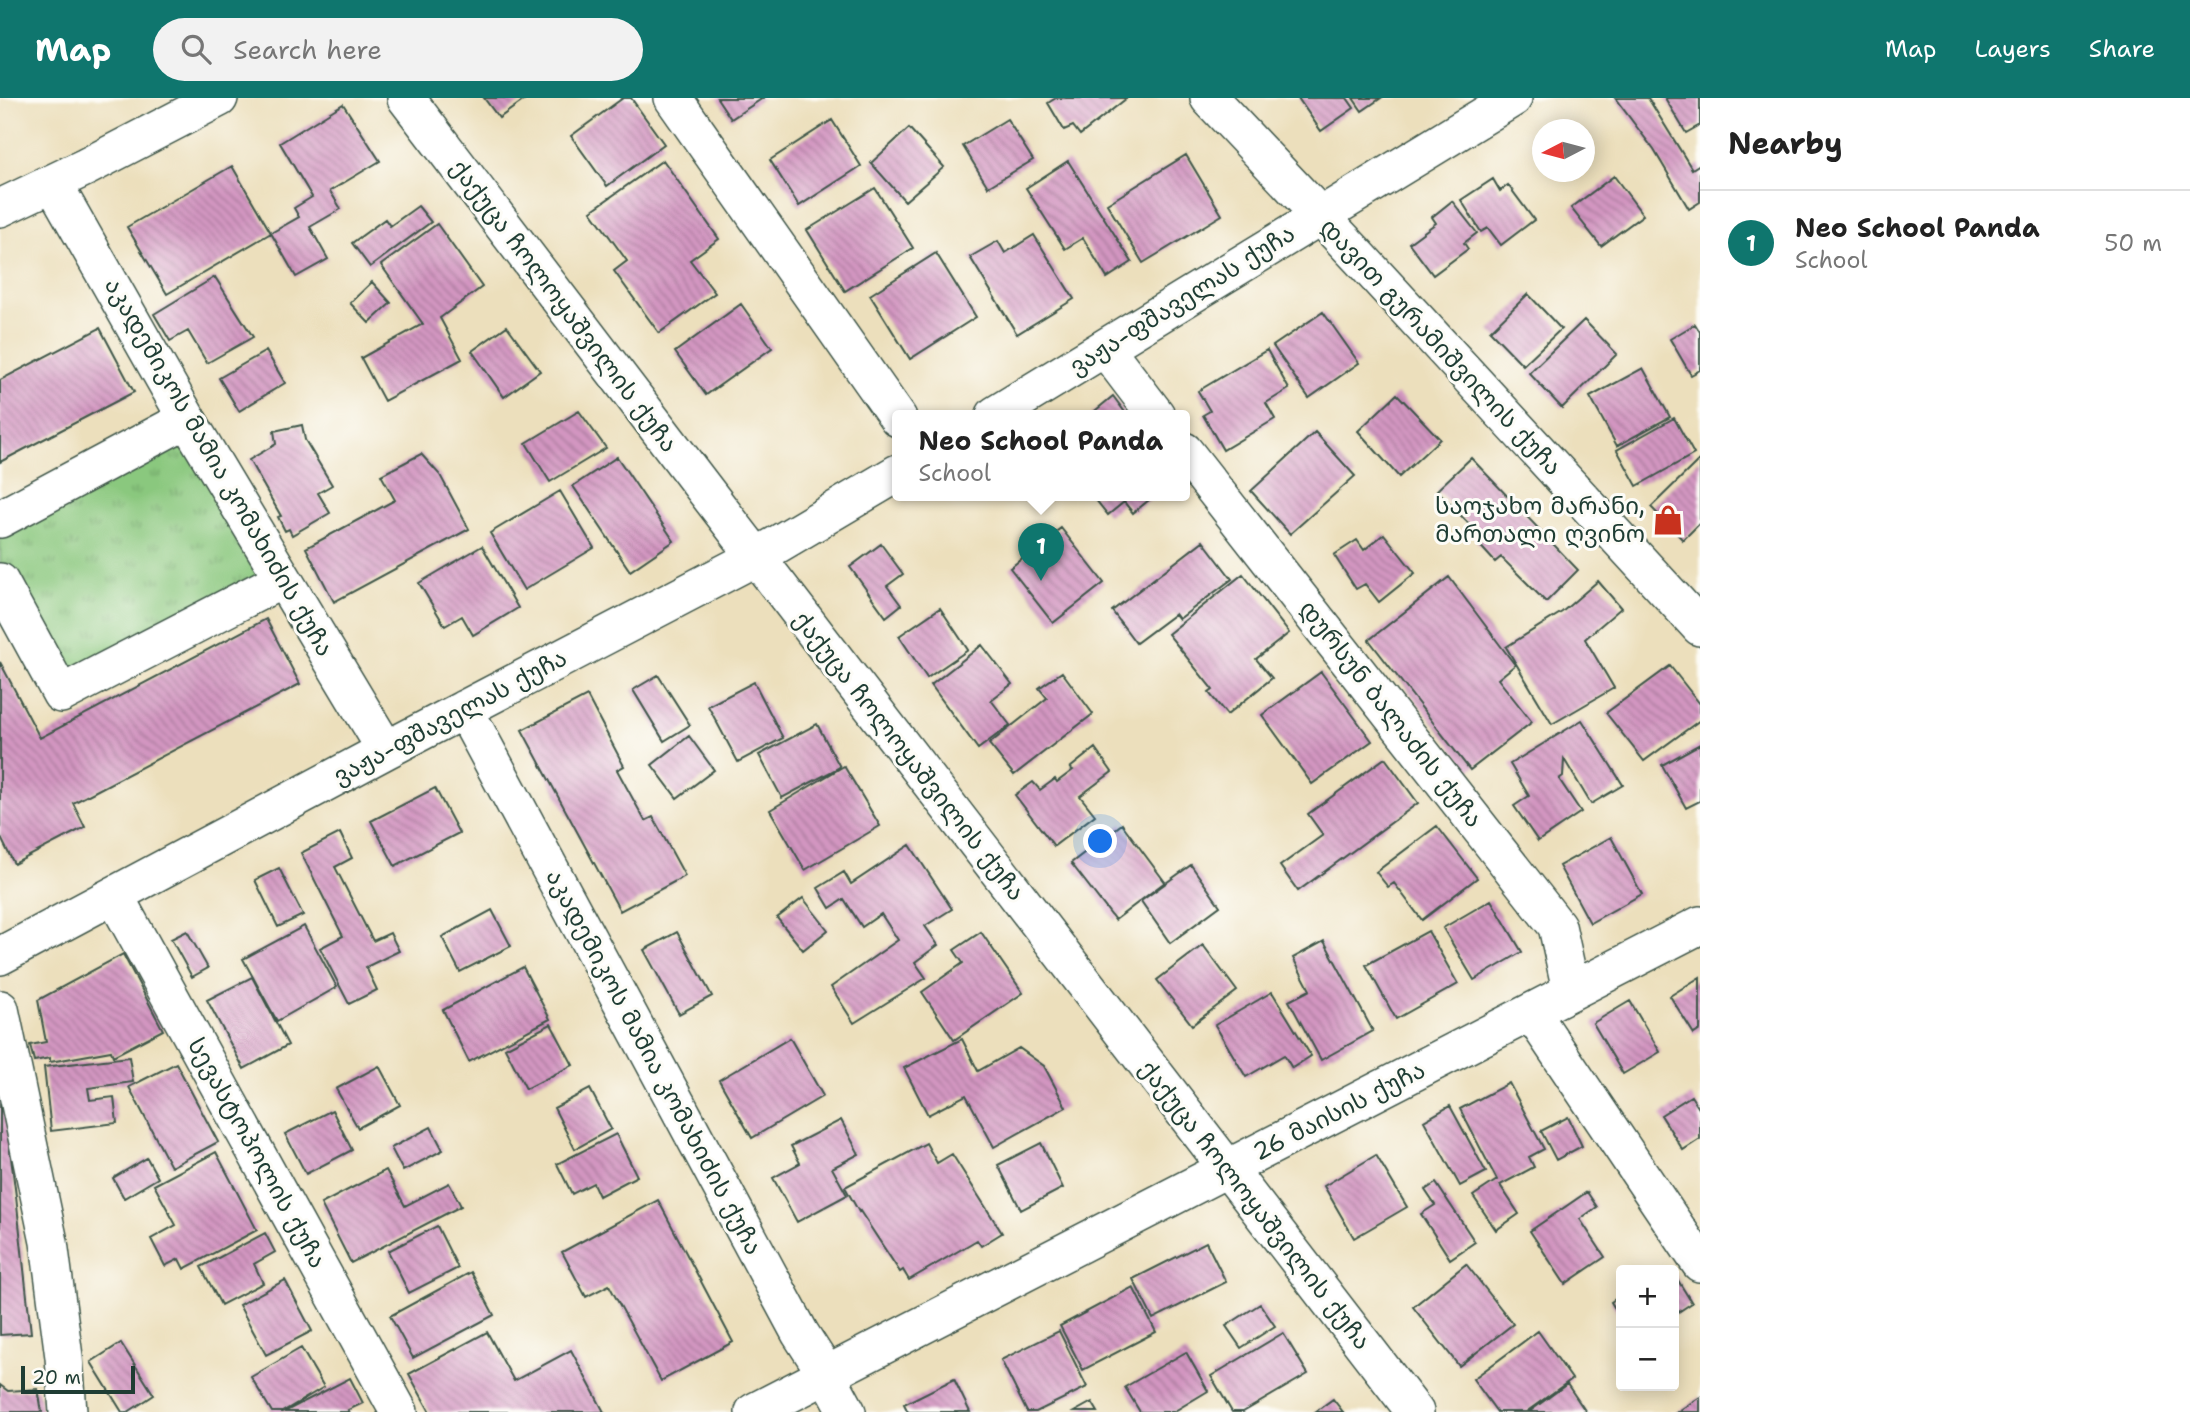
<!DOCTYPE html>
<meta charset="utf-8">
<style>
body{margin:0;font-family:"Shantell Sans","Noto Sans Georgian",sans-serif;background:#f2f2f2;color:#222}
.controls{position:absolute;right:21px;bottom:21px;display:grid;overflow:hidden;border-radius:7px;box-shadow:0 4px 18px #0003}
.controls button{width:63px;height:63px;display:grid;place-items:center;padding:0;border:0;border-bottom:2px solid #e0e0e0;background:#fff;color:#222;font:35px sans-serif}
.compass{position:absolute;left:1532px;top:21px;width:63px;height:63px;border-radius:50%;background:#fff;box-shadow:0 4px 18px #0003;rotate:264deg}
.scale{position:absolute;left:21px;bottom:18px;width:114px;box-sizing:border-box;padding-left:7px;border:4px solid #1f3d34;border-top:0;font-size:19px;line-height:24px;white-space:nowrap;color:#1f3d34;-webkit-text-stroke:5px #fdfcf7;paint-order:stroke}
.you{position:absolute;left:1101px;top:744px;width:24px;height:24px;margin:-18px;border:5px solid #fff;border-radius:50%;background:#1a73e8;box-shadow:0 0 0 10px #1a73e833}
.badge{display:grid;place-items:center;width:46px;height:46px;border-radius:50%;background:#0f766e;color:#fff;font-size:23px;font-weight:700}
.pin{position:absolute;translate:-50% -58px;filter:drop-shadow(0 2px 4px #0008)}
.pin::after{content:'';position:absolute;top:37px;width:24px;height:21px;background:inherit;clip-path:polygon(0 0,100% 0,50% 100%)}
.popup{position:absolute;left:892px;top:312px;width:298px;height:91px;box-sizing:border-box;display:grid;place-content:center;border-radius:7px;background:#fff;filter:drop-shadow(0 2px 5px #0005);font-size:23px;white-space:nowrap;color:#767676}
.popup b{font-size:26px;color:#222}
.popup::after{content:'';position:absolute;left:50%;top:100%;margin-left:-14px;border:14px solid transparent;border-top-color:#fff}
.list{margin:0;padding:0;list-style:none}
h2{display:flex;justify-content:space-between;align-items:center;height:91px;margin:0;padding:0 28px;font-size:30px}
h2 small{font-size:23px;font-weight:400;color:#767676}
.list li{display:grid;grid-template-columns:46px 1fr auto;gap:21px;align-items:center;box-sizing:border-box;height:105px;padding:0 28px;border-top:2px solid #e0e0e0}
.list b{display:block;font-size:26px;white-space:nowrap}
.list p{margin:0;font-size:23px;white-space:nowrap;color:#767676}
.list em{font-size:23px;font-style:normal;color:#767676}
.icon{flex:none;width:38px;height:38px;fill:none;stroke:currentColor;stroke-width:2;stroke-linecap:round;stroke-linejoin:round}
.map{position:relative;flex:none;width:1700px;height:1314px;overflow:hidden}
header{display:flex;align-items:center;gap:42px;box-sizing:border-box;height:98px;padding:0 35px;background:#0f766e;color:#fff}
header strong{font-size:33px}
nav{display:flex;gap:38px;margin-inline-start:auto;font-size:24px}
.search{width:490px;height:63px;background:#f2f2f2;display:flex;align-items:center;gap:18px;box-sizing:border-box;padding:0 24px;border-radius:38px;color:#767676;font-size:26px}
main{display:flex}
aside{flex:1;background:#fff}
.map>svg:first-child{display:block}
.grass{fill:url(#grass-tufts);stroke:#548259;stroke-width:2}
.building{fill:url(#building-back-hatch)}
.lines{fill:none;stroke-linecap:round;stroke-linejoin:round}
.minor-casing{stroke:#3e5548;stroke-width:40}
.minor{stroke:#fff;stroke-width:37}
.labels{text-anchor:middle;stroke-width:6;stroke-linejoin:round;paint-order:stroke}
.street-label{font-size:24px;fill:#1f3d34;stroke:#fdfcf7}
.poi-label{font-size:24px;fill:#1f3d34;stroke:#fdfcf7;text-anchor:end}
</style>
<header>
<strong>Map</strong>
<div class="search"><svg class="icon" aria-label="search" viewBox="0 0 24 24"><circle cx="10" cy="10" r="6"/><path d="M15 15l6 6"/></svg>Search here</div>
<nav><a>Map</a><a>Layers</a><a>Share</a></nav>
</header>
<main>
<div class="map">
<svg width="1700" height="1314" viewBox="0 0 1700 1314">
<defs>
<pattern id="grass-tufts" width="24" height="20" patternUnits="userSpaceOnUse" patternTransform="scale(1.75)"><rect width="24" height="20" fill="#8ac87e"/><path d="M3 7l-1-3M5 7V3M7 7l1-3M15 17l-1-3M17 17v-4M19 17l1-3" fill="none" stroke="#70a468"/></pattern>
<pattern id="building-back-hatch" width="6" height="6" patternUnits="userSpaceOnUse" patternTransform="scale(1.75)"><rect width="6" height="6" fill="#d396c1"/><path d="M-1 5l2 2M0 0l6 6M5-1l2 2" fill="none" stroke="#ab7c9e"/></pattern>
</defs>
<rect width="100%" height="100%" fill="#fdfcf7"/>
<filter id="ink" filterUnits="userSpaceOnUse"><feTurbulence type="fractalNoise" baseFrequency=".0143" numOctaves="2"/><feDisplacementMap in="SourceGraphic" scale="14" xChannelSelector="R" yChannelSelector="G"/><feConvolveMatrix kernelMatrix="1 2 1 2 8 2 1 2 1" color-interpolation-filters="sRGB"/></filter>
<filter id="wash" filterUnits="userSpaceOnUse"><feTurbulence type="fractalNoise" baseFrequency=".00686" numOctaves="4" result="noise"/><feDisplacementMap in="SourceGraphic" scale="28" xChannelSelector="R" yChannelSelector="G"/><feGaussianBlur stdDeviation="1.57" result="paint"/><feColorMatrix in="noise" values="0 0 0 0 0 0 0 0 0 0 0 0 0 0 0 0 0 1.4 0 .05"/><feComposite in="paint" operator="in"/></filter>
<g filter="url(#wash)">
<rect width="100%" height="100%" fill="#ecdfbc"/>
<!-- grass -->
<path class="grass" d="M187,321l96,160 -222,115 -61,-112v-63z"/>
<g id="blocks">
<!-- building -->
<path class="building" d="M484,0h43l-28,20z
M623,0h8l33,46 -57,42 -36,-50z
M717,0h46l-32,21z
M1056,0h71l-47,37 -7,-9 -9,4 -16,-27z
M1298,0h49l7,10 -33,23z
M1353,0h28l-19,13z
M1615,0h33l44,71 8,-5v38l-11,7 -35,-59z
M1665,0h35v27l-14,8z
M343,6l37,57 -50,30 11,18 -31,18 18,32 -32,18 -25,-44 28,-16 -5,-9 18,-11 -32,-54z
M1007,21l26,41 -45,27 -25,-41z
M832,22l29,46 -62,40 -29,-46z
M909,30l35,39 -39,34 -34,-38z
M1186,57l36,60 -79,48 -36,-59z
M663,62l56,79 -29,21 25,33 -56,40 -45,-62 13,-10 -36,-50z
M1068,63l64,101 -25,16 -24,-40 -18,11 -39,-61z
M232,68l39,67 -104,61 -40,-67z
M1614,78l29,39 -42,31 -30,-38z
M1493,81l7,12 8,-6 26,35 -33,25 -13,-17 -7,4 -20,-32z
M875,90l38,60 -68,43 -38,-61z
M1452,103l25,32 -13,10 4,6 -35,26 -24,-32 27,-20 -4,-6z
M418,108l13,16 -61,45 -18,-24 33,-24 5,7z
M437,126l45,63 -42,31 22,41 -78,42 -23,-43 62,-34 -42,-59z
M1034,137l40,64 -57,35 -47,-77 28,-16 7,12z
M936,155l40,64 -66,42 -40,-64z
M215,179l38,60 -46,26 -19,-32 -18,10 -16,-27z
M372,184l19,21 -22,20 -19,-20z
M1528,196l33,35 -38,36 -33,-34z
M741,206l31,44 -66,47 -31,-43z
M1323,214l36,51 -50,35 -36,-52z
M1584,222l33,34 -55,54 -33,-35z
M1695,226l5,8v38l-9,5 -21,-36z
M507,228l33,45 -36,26 -32,-46z
M100,230l34,64 -134,70v-82z
M1267,252l22,39 -23,14 9,16 -52,31 -20,-35 7,-4 -12,-20z
M266,253l19,32 -46,28 -20,-33z
M1643,270l27,49 -53,29 -27,-49z
M1397,296l43,45 -41,38 -41,-46z
M1113,298l14,19h-37z
M579,313l27,37 -56,34 -24,-39z
M1674,320l20,36 -57,32 -20,-36z
M302,327l3,15 27,45 -14,8 12,20 -38,22 -3,-6 -4,2 -7,-14 3,-1 -32,-56 27,-16 -2,-13z
M1315,334l40,44 -65,58 -39,-43z
M421,356l19,21 29,54 -135,73 -28,-54 89,-48 -14,-25z
M617,359l57,84 -44,30 -57,-85z
M1471,360l107,112 -32,32 -45,-45 -6,5 -19,-21 5,-4 -44,-47z
M1700,361v64l-17,17 -32,-33z
M560,393l34,57 -70,42 -34,-57z
M1092,397h63l-22,18 -9,-11 -16,13z
M1061,430l43,55 -51,40 -43,-55z
M1384,436l31,39 -36,29 -14,-18 -9,5 -22,-34 23,-15 7,10z
M1203,443l29,38 -53,40 -4,-5 -39,29 -24,-32z
M881,446l22,30 -16,12 14,19 -15,12 -36,-50z
M482,448l36,62 -45,27 -11,-19 -17,10 -26,-43z
M1243,476l46,59 -33,26 16,19 -45,37 -18,-22 4,-3 -45,-56z
M1449,479l66,88 -17,14 34,43 -62,48 -101,-130z
M1598,483l23,27 -36,31 29,49 -62,36 -46,-77 56,-35z
M940,510l28,42 -41,28 -28,-42z
M266,521l34,65 -227,119 12,24 -71,37 -14,-28v-174l40,76z
M982,547l30,39 -21,16 19,25 -32,24 -47,-64z
M1670,568l30,38v16l-56,41 -38,-48z
M1062,574l31,42 -79,61 -25,-31 58,-46 -8,-10z
M1321,574l51,69 -60,43 -50,-69z
M658,577l32,50 -26,16 -31,-51z
M754,584l29,56 -45,24 -30,-56z
M587,598l37,70 -7,4 28,51 8,-4 32,59 -65,35 -98,-181z
M1582,622l41,65 -32,19 -27,-45 -1,17 -4,3 22,33 -43,29 -24,-35 15,-10 -19,-32z
M817,626l23,43 -58,31 -23,-43z
M689,638l25,34 -37,28 -25,-33z
M1700,646v57l-14,7 -24,-43z
M1095,650l17,24 -32,24 15,19 -41,31 -39,-51 18,-13 7,8 15,-11 2,3 16,-12 -3,-2z
M1385,660l33,45 -120,88 -18,-25 43,-31 -15,-21z
M844,668l36,60 -75,44 -35,-60z
M435,690l24,45 -64,33 -24,-45z
M1122,726l43,58 -50,38 -44,-57z
M1437,728l40,52 -55,42 -28,-37 -6,4 -12,-15z
M340,735l12,25 -17,9 38,74 17,-8 9,18 -33,16 11,23 -28,14 -29,-56 23,-12 -42,-83z
M1611,739l31,57 -52,29 -31,-57z
M910,747l42,64 -27,17 13,19 -23,17 11,16 -72,45 -23,-36 67,-47 -17,-26 -19,13 -18,-28 -14,9 -12,-20 26,-16 7,12z
M1191,767l29,41 -50,37 -29,-42z
M279,770l24,47 -25,12 -23,-47z
M803,800l25,32 -25,20 -26,-32z
M1491,802l31,52 -48,28 -31,-52z
M492,812l19,36 -51,26 -18,-35z
M304,828l33,61 -60,34 -34,-62z
M187,833l21,37 -16,9 -21,-38z
M1428,833l30,53 -62,35 -30,-54z
M677,834l35,64 -33,18 -35,-64z
M981,834l42,61 -69,47 -32,-48 41,-29 -9,-13z
M1324,843l49,90 -52,29 -32,-59 21,-11 -17,-32z
M1203,847l34,46 -45,34 -35,-45z
M123,856l40,76 -50,26 -2,-5 -61,11v-4l-16,3 -4,-16 16,-3 -8,-42z
M523,869l27,52 -81,43 -26,-52z
M252,879l36,68 -44,24 -37,-69z
M1700,879v53l-6,4 -24,-38z
M1272,894l39,64 -19,12 -8,-13 -38,22 -31,-52z
M1630,903l30,51 -37,22 -30,-51z
M551,926l22,41 -47,24 -21,-41z
M790,940l33,58 -71,42 -33,-58z
M962,941l16,32 41,-23 25,18 22,41 -72,40 -28,-52 -38,20 -24,-47z
M129,959l4,25 -45,6 2,12 24,-3 3,26 -66,8 -7,-64z
M176,965l42,79 -47,25 -42,-80z
M379,968l21,39 -42,23 -22,-39z
M1509,985l35,66 -15,8 5,10 -34,18 19,29 -23,16 -23,-34 24,-16 -37,-71z
M0,991h2l14,107 15,137 -31,2z
M590,991l21,40 -36,20 -21,-41z
M1691,998l9,14v29l-17,11 -22,-35z
M1450,1008l36,66 -26,14 -36,-65z
M332,1012l20,40 -46,24 -21,-40z
M1568,1019l14,29 -26,14 -15,-29z
M841,1022l18,34 -27,14 15,27 -50,27 -24,-44 27,-15 -9,-17z
M431,1029l12,23 -40,21 -12,-23z
M616,1036l21,42 -38,20 -6,-13 -21,11 -15,-30z
M926,1045l11,20 15,-9 50,79 -21,13 -4,-6 -68,40 -6,-10 -3,2 -40,-61 -1,1 -14,-25z
M1041,1045l22,45 -42,22 -23,-45z
M216,1054l41,78 -73,39 -5,-10 -14,7 -14,-27 25,-14 -22,-40z
M1376,1057l31,52 -53,31 -30,-52z
M147,1060l11,20 -34,20 -11,-20z
M386,1072l19,36 44,-23 12,23 -110,57 -30,-59z
M1436,1085l39,59 -25,17 -29,-45 14,-9 -10,-15z
M1587,1094l10,15 -17,12 25,38 -40,27 -35,-53z
M658,1102l75,142 -72,39 -52,-96 -23,12 -24,-45z
M437,1128l21,42 -49,25 -21,-42z
M265,1135l10,19 -21,12 9,19 -42,22 -20,-38z
M1206,1144l20,40 -73,37 -20,-40z
M1466,1166l47,60 -54,42 -46,-59z
M471,1174l23,43 -81,43 -23,-42z
M1674,1176l18,29 -18,12z
M285,1182l27,51 -46,24 -27,-50z
M1133,1189l23,45 -73,38 -23,-44z
M1621,1197v23l-10,-16z
M1260,1206l15,22 -34,22 -15,-22z
M1059,1233l28,56 -51,25h-9l-26,-52z
M1538,1233l34,48 -46,33h-29l-24,-33z
M487,1234l27,49 57,-31 33,62h-174l-21,-38z
M1283,1235l25,41 -65,38h-11l-21,-36z
M121,1245l33,52 -26,17h-6l-31,-50z
M301,1250l23,39 -42,25h-10l-21,-35z
M1186,1254l22,39 -35,21h-33l-15,-25z
M350,1280l13,25 -15,7 1,2h-65z
M954,1281l16,33h-62l-4,-8z
M1567,1286l19,28h-57z
M0,1287l8,6 30,-2 4,23h-42z
M1700,1299v15h-23z
M1333,1301l10,13h-28z
M1092,1304l6,10h-24z"/>
</g>
</g>
<g filter="url(#ink)">
<use href="#blocks" fill-opacity="0" stroke="#3e5548" stroke-width="2"/>
<g class="lines">
<!-- minor casing -->
<g class="minor-casing">
<path id="minor" d="M406,0l302,396 707,918
M673,0l225,320
M1209,0l151,160 340,369
M53,85l134,236 199,331
M0,110l86,-41 133,-69
M1105,250l51,67
M995,317l518,-317
M1184,353l373,475 14,64
M0,421l187,-100
M0,484l61,112 222,-115
M464,611l336,624 27,42 20,37
M114,797l285,517
M0,858l386,-206 370,-193 142,-84
M0,911l49,233 15,115 4,55
M1531,914l169,251
M754,1314l946,-487"/>
</g>
<!-- minor -->
<use href="#minor" class="minor"/>
</g>
</g>
<!-- icons -->
<defs>
<g id="shop-bare" transform="scale(2.415)"><path d="M-5-2.5h2.3a2.7 3.5 0 0 1 5.4 0H5L5.5 6h-11ZM-1.5-2.5h3a1.5 2.3 0 0 0-3 0Z" fill="#c8321e" stroke="#fdfcf7" stroke-width="2.5" paint-order="stroke"/></g>
</defs>
<g fill-rule="evenodd">
<use href="#shop-bare" x="1668" y="422"/>
</g>
<g class="labels">
<!-- street labels -->
<g class="street-label">
<text transform="translate(1182 202) rotate(-32)" y="8">ვაჟა-ფშაველას ქუჩა</text>
<text transform="translate(564 208) rotate(53)" y="8">ქაქუცა ჩოლოყაშვილის ქუჩა</text>
<text transform="translate(1441 249) rotate(47)" y="8">დავით გურამიშვილის ქუჩა</text>
<text transform="translate(219 369) rotate(60)" y="8">აკადემიკოს მამია კომახიძის ქუჩა</text>
<text transform="translate(1391 616) rotate(52)" y="8">დურსუნ ბალაძის ქუჩა</text>
<text transform="translate(450 619) rotate(-28)" y="8">ვაჟა-ფშაველას ქუჩა</text>
<text transform="translate(909 658) rotate(52)" y="8">ქაქუცა ჩოლოყაშვილის ქუჩა</text>
<text transform="translate(654 964) rotate(62)" y="8">აკადემიკოს მამია კომახიძის ქუჩა</text>
<text transform="translate(1339 1013) rotate(-27)" y="8">26 მაისის ქუჩა</text>
<text transform="translate(257 1055) rotate(61)" y="8">სევასტოპოლის ქუჩა</text>
<text transform="translate(1255 1107) rotate(52)" y="8">ქაქუცა ჩოლოყაშვილის ქუჩა</text>
</g>
<!-- poi labels -->
<g class="poi-label">
<text x="1645" y="416">საოჯახო მარანი,<tspan x="1645" dy="28">მართალი ღვინო</tspan></text>
</g>
</g>
</svg>
<div class="controls">
<button>+</button>
<button>−</button>
</div>
<svg class="compass" viewBox="-18 -18 36 36"><path d="M0-13l5 13h-10z" fill="#e53935"/><path d="M0 13l5-13h-10z" fill="#767676"/></svg>
<div class="scale">20 m</div>
<div class="you"></div>
<div class="pin badge" style="left:1041px;top:483px">1</div>
<div class="popup"><b>Neo School Panda</b>School</div>
</div>
<aside>
<h2>Nearby<small></small></h2>
<ul class="list">
<li><span class="badge">1</span><div><b>Neo School Panda</b><p>School</p></div><em>50 m</em></li>
</ul>
</aside>
</main>
